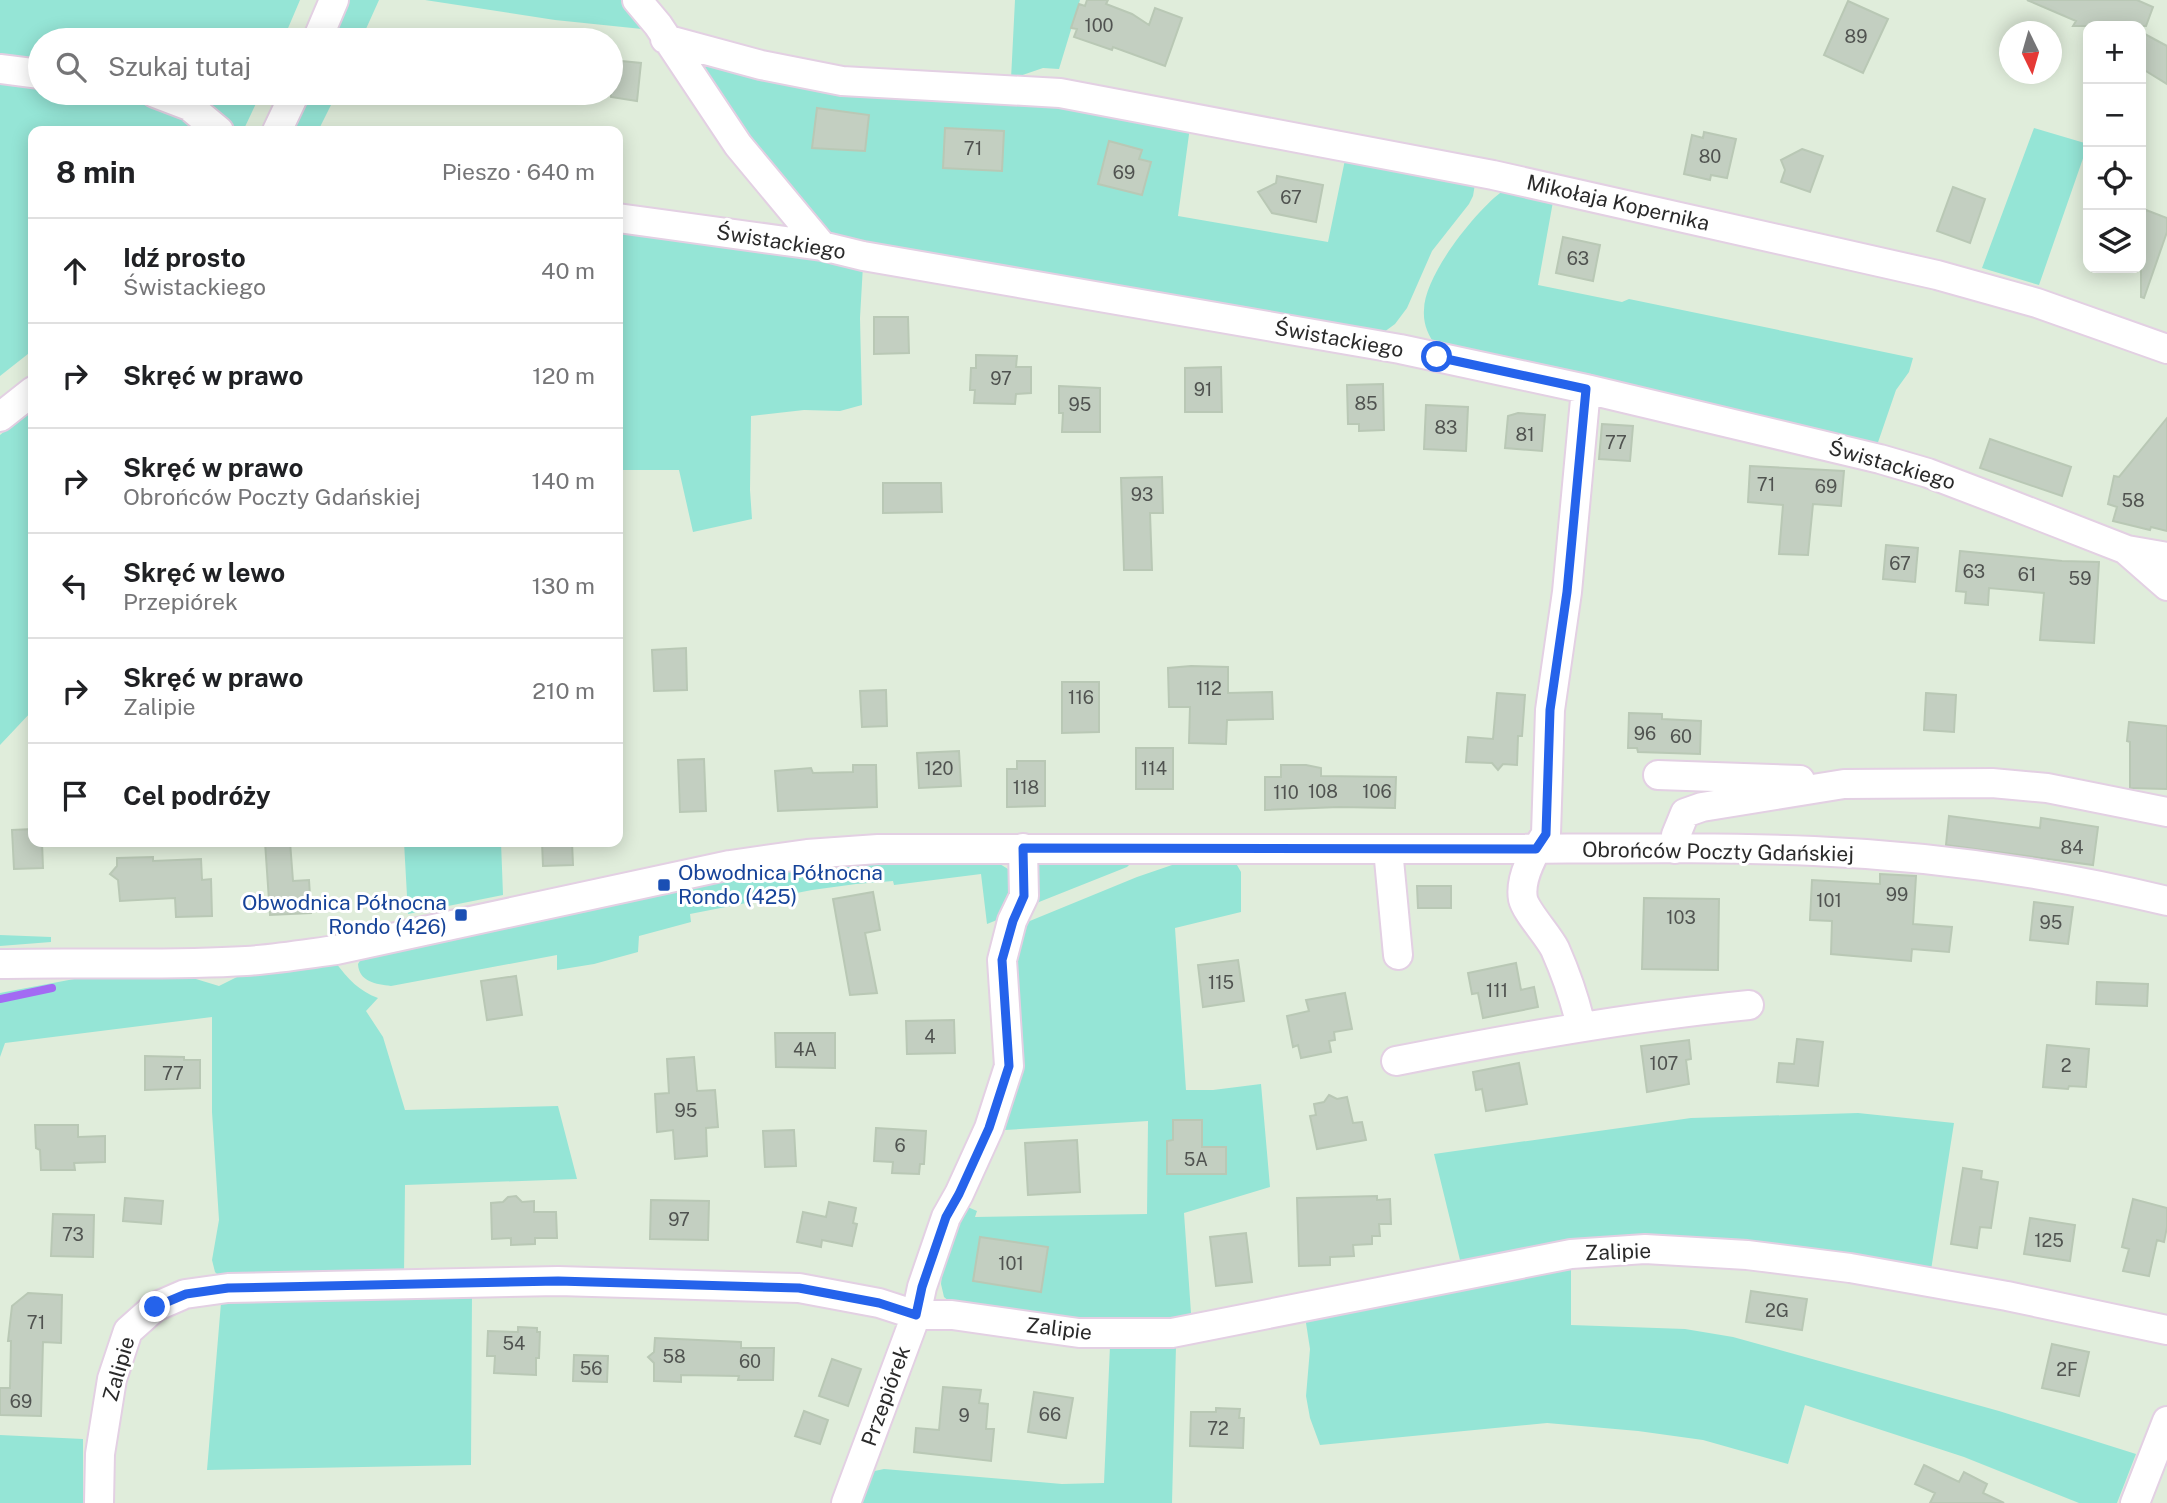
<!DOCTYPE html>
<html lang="pl">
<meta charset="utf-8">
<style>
body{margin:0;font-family:"Public Sans",sans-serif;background:#f2f2f2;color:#202124}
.controls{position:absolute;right:21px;top:21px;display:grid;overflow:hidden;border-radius:14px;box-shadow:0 4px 18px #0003}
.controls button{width:63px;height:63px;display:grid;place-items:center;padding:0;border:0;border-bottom:2px solid #e0e0e0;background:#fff;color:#202124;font:35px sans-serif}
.compass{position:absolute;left:1999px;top:21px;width:63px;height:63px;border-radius:50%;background:#fff;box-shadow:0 4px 18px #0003;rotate:175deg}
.stop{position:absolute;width:21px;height:21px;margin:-16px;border:5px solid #2563eb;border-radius:50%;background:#fff}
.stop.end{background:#2563eb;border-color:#fff;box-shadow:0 2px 7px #0008}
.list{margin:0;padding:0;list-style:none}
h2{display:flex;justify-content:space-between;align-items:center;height:91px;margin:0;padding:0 28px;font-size:30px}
h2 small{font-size:23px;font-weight:400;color:#757577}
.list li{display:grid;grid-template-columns:46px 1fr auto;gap:21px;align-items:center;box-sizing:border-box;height:105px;padding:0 28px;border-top:2px solid #e0e0e0}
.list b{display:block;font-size:26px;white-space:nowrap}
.list p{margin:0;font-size:23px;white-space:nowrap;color:#757577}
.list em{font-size:23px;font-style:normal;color:#757577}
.icon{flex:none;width:38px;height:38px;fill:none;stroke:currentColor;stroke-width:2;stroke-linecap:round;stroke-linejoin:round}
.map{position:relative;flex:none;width:2167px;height:1503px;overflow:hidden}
.search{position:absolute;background:#fff;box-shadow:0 4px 18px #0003;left:28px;top:28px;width:595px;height:77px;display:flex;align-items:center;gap:18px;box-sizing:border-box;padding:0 24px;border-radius:38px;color:#757577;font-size:26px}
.panel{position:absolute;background:#fff;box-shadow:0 4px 18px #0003;left:28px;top:126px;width:595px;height:721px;border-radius:14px}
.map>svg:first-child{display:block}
.green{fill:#95e5d6}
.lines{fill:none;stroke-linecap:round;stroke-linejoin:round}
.stream{stroke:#a36af3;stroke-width:8}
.building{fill:#c3cfc1;stroke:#b9c8b5;stroke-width:2}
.minor-casing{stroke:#e3d0e3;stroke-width:32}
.minor{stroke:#fff;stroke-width:28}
.route{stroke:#2563eb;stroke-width:9}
.transit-dot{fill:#1a4fb4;stroke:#fff;stroke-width:2.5}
.labels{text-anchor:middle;stroke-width:6;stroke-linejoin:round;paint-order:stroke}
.number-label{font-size:18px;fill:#505350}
.street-label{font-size:21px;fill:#2a2a2a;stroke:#fff}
.transit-label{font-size:21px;fill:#164399;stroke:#fff;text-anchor:start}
</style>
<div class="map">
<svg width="2167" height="1503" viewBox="0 0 2167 1503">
<rect width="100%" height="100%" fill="#e0eddb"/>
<!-- green -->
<path class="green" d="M0,0h300l-17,40h-243v29l-40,-4z
M349,0h30l-18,40h-29z
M425,0h204l18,27 -5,2 -87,-9z
M1015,0h65l-21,69 -16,-1 -32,11z
M679,48l511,79 -12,89 150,26 18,-87 129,29 -2,12 -4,8 -37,47 -25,57 -12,16 -15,11 -379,-61 -184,-42z
M0,75l40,4v14h94l29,6 45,32h-175v219l-33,26z
M175,93h86l-18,38h-10l-40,-30z
M310,93h27l-19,38h-25z
M2034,128l54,16 -49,141 -57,-17z
M1504,190l50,6 -16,89 84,17 7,-3 284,59 -4,14 -13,18 -21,61 -439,-105c-8,-11 -13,-22 -12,-36 0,-35 53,-101 80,-120z
M618,223l245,42 -3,53 2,87 -22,6 -36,-1 -53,6 -1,74 2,29 -59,13 -14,-62h-61z
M33,408v302l-33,35v-310z
M404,842h97l2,53 -95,19z
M995,861l13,8 8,12 -14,37 -15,6 -6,-50 -87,11 -1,-4 -37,3 -44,6 -122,24 1,8 -52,14 -1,16 -44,12 -37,6v-15l-166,31c-15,-2 -32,-4 -33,-22l3,-5 345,-75 97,-15 66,-6z
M1038,862h94l-5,5 -93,37 -5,-33z
M1190,863l47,2 4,7v40l-66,16 11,162h27l48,-6 9,103 -86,26 7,100 -6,7 -71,4 -159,-18 -11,-9 -3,-13 5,-46 17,-33 14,6 -2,6 172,-3 1,-93 -143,9 4,-22 1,-119 10,-64 117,-48 38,-13z
M0,935l51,2v5l-51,4z
M336,963c12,16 23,28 42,35l-12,13 17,26 22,73 153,-4 19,73 -172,6 -1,90 -181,5 -8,-8 -3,-12 7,-40 -7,-108v-95l-207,26 -5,14v-64l90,-17h96l33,10 24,-12z
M1858,1113l96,10 -23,147 -364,-26 -107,16 -26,-106 257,-36z
M1571,1264v61l114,4 48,8 266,74 137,43 -19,49h-38l-115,-46 -159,-52 -17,59 -85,-24 -65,-9 -91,-8 -227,22 -10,-27 -4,-22 4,-47 -6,-39z
M472,1293l-1,172 -264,5 14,-167z
M1110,1346h66l-4,157h-313l11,-31 14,-3 178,15 42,-1z
M0,1435l83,4v64h-83z"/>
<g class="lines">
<!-- stream -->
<path class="stream" d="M0,999l52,-11"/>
</g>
<!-- building -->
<path class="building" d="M1087,0h21l-2,4 26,10 17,11 6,-17 27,10 -17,48 -52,-19 -1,3 -38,-13 3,-8 -6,-1 8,-24 6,2z
M2027,0h110l16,7 -7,19h-73l3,-5z
M1848,1l40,18 -25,54 -39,-18z
M2141,32l26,14v38l-26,-16z
M611,60l30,3 -4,38 -26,-4z
M817,108l52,7 -4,36 -53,-3z
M945,128l59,3 -2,40 -59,-3z
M1704,132l32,7 -9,39 -16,-3 -1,5 -26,-6 8,-39 11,3z
M1109,141l33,9 -3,9 12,3 -9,33 -44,-11z
M1802,149l21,7 -13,36 -29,-10 4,-12 -4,-10z
M1277,176l46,9 -7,37 -44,-9 -14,-21 18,-9z
M1953,187l32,12 -15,44 -33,-12z
M2146,210l21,8v14l-23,66 -3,-1v-71z
M1563,237l37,8 -7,36 -37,-8z
M874,317h34l1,36 -35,1z
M976,355l41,1 -1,11h15v26l-15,1 -1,10 -41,-1 1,-13h-5l1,-22h5z
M1221,367l1,45h-37v-44z
M1383,384l1,46 -25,1v-7h-11l-1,-39z
M1059,386l41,2v44h-38l1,-19h-4z
M1426,405l42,2 -2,44 -42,-2z
M1518,413l27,2 -3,36 -37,-3 3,-32z
M2167,418v113l-16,-4 -1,3 -37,-9 4,-14 -9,-3 6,-28 5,1z
M1602,424l31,2 -3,35 -31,-2z
M1990,439l81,28 -9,29 -82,-28z
M1750,466l94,5 -3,35 -28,-2 -5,51 -29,-1 4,-49 -35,-3z
M1162,477l1,36h-13l2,57h-28l-3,-92z
M883,483h58l1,29 -59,1z
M1886,545l32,3 -3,34 -32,-3z
M1960,551l102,10 37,1 -5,81 -54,-3 4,-47 -55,-5 -1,17 -23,-2 1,-11 -10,-1z
M686,648l1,42 -33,1 -2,-41z
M1191,666l37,1v26l44,-1 1,27 -46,1 -1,24 -37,-1 1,-36h-21l-1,-39z
M1062,682h37v50l-37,1z
M886,690l1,36 -25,1 -2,-36z
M1497,693l28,2 -3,41h-4l-1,29 -14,-1 -5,6 -6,-7 -26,-1 2,-25 25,2z
M1926,693l30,2 -2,37 -30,-2z
M1629,713l33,1v5l39,2 -1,33 -62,-2 -1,-4h-9z
M2129,722l38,4v63l-37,-1v-46l-3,-1z
M1136,748h37v41h-37z
M959,751l2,35 -42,2 -2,-35z
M704,759l2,52 -26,1 -2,-52z
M1017,761h28v45l-38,1v-38h10z
M853,765h23l1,42 -99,4 -3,-40 36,-3 2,5 40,-1z
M1281,765h25l15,3v8l75,1 -1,31 -56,-1 -74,3v-33h16z
M1949,816l91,12 1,-10 57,9 -5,38 -147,-20z
M33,829v13h9l1,26 -29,1 -2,-39z
M265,842h25l3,39 16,-1 2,33 -41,2z
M542,842h30l1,23 -30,1z
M153,857v4l48,-2 1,21 9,-1 1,37 -36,1 -1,-19 -55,3 -2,-21 -8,-6 7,-8v-8z
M1880,874l36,2 -3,48 39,3 -3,25 -37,-3 -1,12 -80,-7 1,-33 -22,-1 2,-40 68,4z
M1417,886h34v22h-33z
M873,892l7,38 -15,3 12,60 -27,2 -17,-96z
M1644,898l75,1 -1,71 -76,-1z
M2034,902l39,5 -5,37 -38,-4z
M1238,960l6,41 -41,6 -5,-42z
M1516,963l5,27 13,-3 4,20 -55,11 -5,-25 -6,1 -4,-21z
M516,976l6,39 -35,5 -6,-39z
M2097,982l51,2 -1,22 -51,-2z
M1345,993l7,36 -18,3 1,8 -6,1 2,11 -30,6 -3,-13 -5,2 -6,-31 22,-5 -3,-11z
M954,1020l1,33 -48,1 -1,-33z
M775,1033h60v35l-59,-1z
M1797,1039l26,3 -5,44 -41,-4 2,-19 15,1z
M1689,1040l2,19 -5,1 3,24 -42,8 -6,-46z
M2047,1045l42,4 -3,38 -17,-1 -1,3 -25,-2z
M145,1056l39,1v3h16v28l-55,2z
M694,1057l3,34 18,-1 3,37 -12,1 1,28 -32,3 -2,-29 -16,2 -2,-38 14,-1 -2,-34z
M1519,1063l8,41 -41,7 -4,-22 -6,1 -3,-18z
M1329,1095l8,4 10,-2 6,26 9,-1 4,18 -49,9 -7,-33 6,-1 -2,-11 10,-2z
M1173,1120h29v27h24v27h-59v-33l6,-1z
M35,1125h43v12l27,-1v26l-31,1 1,7h-34l-1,-20 -4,-2z
M876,1128l50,3 -2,33h-4l-1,10 -27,-1 1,-11 -19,-1z
M794,1130l2,36 -31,1 -2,-36z
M1077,1140l3,52 -52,3 -3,-52z
M1963,1168l19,3 -1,8 17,3 -7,46 -11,-1 -3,21 -26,-4z
M516,1196l6,6 12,-1v11h22l1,26h-22v6l-24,1v-7l-19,1 -1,-36 12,-1 5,-5z
M1377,1196v4l13,-1 1,25h-12l1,12h-8v8l-19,1 1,11 -24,1v8l-31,1 -2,-68z
M125,1198l38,3 -2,23 -38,-3z
M2133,1199l34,9v19l-3,15 -7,-2 -8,36 -26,-5 6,-22 -7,-2z
M651,1200l58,1 -1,39 -58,-1z
M829,1202l27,6 -3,15 4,1 -5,22 -30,-6 -1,7 -24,-5 6,-30 23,5z
M53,1214l41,1 -1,42 -42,-1z
M2030,1218l45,7 -5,36 -46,-7z
M1246,1233l6,49 -36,4 -6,-49z
M980,1237l68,10 -7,45 -68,-11z
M1751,1291l56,8 -5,31 -56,-8z
M28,1293l34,2 -1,48 -18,-1 -2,74 -41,-1v-27h10l1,-47h-3l4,-35z
M518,1327l19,1v4h3l-1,26h-3v17l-42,-2 1,-17h-8l1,-25 30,1z
M655,1338l86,4v6h33l-1,32h-35l1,-4 -58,-1v7l-27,-1v-18l-6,-6 6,-5z
M2052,1344l37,8 -10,44 -37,-8z
M574,1355l34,1 -1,26 -34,-1z
M832,1359l29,10 -13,37 -29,-10z
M943,1387l38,3 -2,13 9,1 -2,25h8l-3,32 -77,-9 2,-24 23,2z
M1034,1392l39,6 -7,40 -38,-6z
M1216,1408l24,1 -1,9h5l-1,30 -53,-2 1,-34h25z
M804,1411l24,9 -8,24 -25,-8z
M1924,1465l35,17 5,-10 23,12 -4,9 21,10h-74l5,-10 -20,-9z"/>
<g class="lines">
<!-- minor casing -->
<g class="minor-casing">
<path id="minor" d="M637,0l21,25 80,120 84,101
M665,39l96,26 81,16 218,12 433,82 444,100 100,28 130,46
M317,40l17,-40
M0,69l40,5
M155,93l34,13 30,25
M277,131l18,-38
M618,218l204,28 41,10 537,93 186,40 294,70 48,14 71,27 128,50 40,7
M0,417l33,-26
M2127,551l40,35
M1658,775l142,5
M1388,849l10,106
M1675,849l1,-14 9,-22 17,-6 142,-23 148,-1 55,5 120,24
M0,964c82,-2 164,2 246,-3 30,-2 60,-7 90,-11l394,-85 77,-11 71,-5c200,-1 399,0 598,0 112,0 225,-3 338,2 118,5 238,22 353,50
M1581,1026c-6,-26 -15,-52 -26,-77 -7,-14 -29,-37 -32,-50 -4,-22 12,-48 23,-65l4,-124 17,-118 19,-203
M1396,1061c117,-23 234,-44 353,-56
M99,1503l1,-49 12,-75 16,-48 27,-24 30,-13 43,-6 330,-7 241,7 80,15 37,12h36l127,18h93l399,-79 74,-5 102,6 103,13 157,28 160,34
M846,1503l70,-188 6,-28 24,-70 13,-23 30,-66 20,-62 -7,-106 10,-39 12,-25 -1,-48
M2135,1503l32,-82"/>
</g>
<!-- minor -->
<use href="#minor" class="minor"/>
</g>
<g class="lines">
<!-- route -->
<path class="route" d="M155,1307l31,-13 42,-6 330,-7 241,7 80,15 37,12 6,-28 24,-70 13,-23 30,-66 20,-62 -7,-106 11,-39 11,-25 -1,-48 513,1 10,-15 4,-124 17,-118 19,-203 -149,-32"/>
</g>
<!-- markers -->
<g class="transit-dot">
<rect x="657" y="878" width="14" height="14" rx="3.5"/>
<rect x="454" y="908" width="14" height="14" rx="3.5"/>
</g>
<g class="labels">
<!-- number labels -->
<g class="number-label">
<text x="1099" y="32">100</text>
<text x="1856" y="43">89</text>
<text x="973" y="155">71</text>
<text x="1710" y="163">80</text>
<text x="1124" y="179">69</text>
<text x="1291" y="204">67</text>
<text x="1578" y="265">63</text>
<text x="1001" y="385">97</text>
<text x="1203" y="396">91</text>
<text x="1366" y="410">85</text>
<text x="1080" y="411">95</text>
<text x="1446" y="434">83</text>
<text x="1525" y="441">81</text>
<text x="1616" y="449">77</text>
<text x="1766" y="491">71</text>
<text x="1826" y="493">69</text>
<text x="1142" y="501">93</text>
<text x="2133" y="507">58</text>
<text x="1900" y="570">67</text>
<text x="1974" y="578">63</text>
<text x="2027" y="581">61</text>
<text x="2080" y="585">59</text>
<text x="1209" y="695">112</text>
<text x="1081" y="704">116</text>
<text x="1645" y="740">96</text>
<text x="1681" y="743">60</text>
<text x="939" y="775">120</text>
<text x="1154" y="775">114</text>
<text x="1026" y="794">118</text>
<text x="1323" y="798">108</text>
<text x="1377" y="798">106</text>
<text x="1286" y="799">110</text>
<text x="2072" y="854">84</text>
<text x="1897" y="901">99</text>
<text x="1829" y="907">101</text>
<text x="1681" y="924">103</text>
<text x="2051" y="929">95</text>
<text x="1221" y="989">115</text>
<text x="1497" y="997">111</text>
<text x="930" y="1043">4</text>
<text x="805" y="1056">4A</text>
<text x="1664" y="1070">107</text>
<text x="2066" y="1072">2</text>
<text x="173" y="1080">77</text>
<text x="686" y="1117">95</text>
<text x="900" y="1152">6</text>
<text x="1196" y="1166">5A</text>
<text x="679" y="1226">97</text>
<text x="73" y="1241">73</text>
<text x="2049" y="1247">125</text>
<text x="1011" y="1270">101</text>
<text x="1777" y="1317">2G</text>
<text x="36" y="1329">71</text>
<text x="514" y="1350">54</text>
<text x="674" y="1363">58</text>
<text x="750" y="1368">60</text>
<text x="591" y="1375">56</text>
<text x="2067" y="1376">2F</text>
<text x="21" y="1408">69</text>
<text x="1050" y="1421">66</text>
<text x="964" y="1422">9</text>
<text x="1218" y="1435">72</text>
</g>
<!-- street labels -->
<g class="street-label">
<text transform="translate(1618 203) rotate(13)" y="7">Mikołaja Kopernika</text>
<text transform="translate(781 242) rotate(9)" y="7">Świstackiego</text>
<text transform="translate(1339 339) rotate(10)" y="7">Świstackiego</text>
<text transform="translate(1892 465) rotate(16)" y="7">Świstackiego</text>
<text transform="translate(1718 852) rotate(1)" y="7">Obrońców Poczty Gdańskiej</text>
<text transform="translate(1618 1252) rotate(-2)" y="7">Zalipie</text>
<text transform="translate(1059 1329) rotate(7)" y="7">Zalipie</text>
<text transform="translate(119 1369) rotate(-74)" y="7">Zalipie</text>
<text transform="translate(886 1396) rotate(-70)" y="7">Przepiórek</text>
</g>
<!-- transit labels -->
<g class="transit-label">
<text x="678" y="880">Obwodnica Północna<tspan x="678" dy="24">Rondo (425)</tspan></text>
<text x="447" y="910" text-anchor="end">Obwodnica Północna<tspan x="447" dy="24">Rondo (426)</tspan></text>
</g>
</g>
</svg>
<div class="controls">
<button>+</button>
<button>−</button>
<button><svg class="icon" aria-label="locate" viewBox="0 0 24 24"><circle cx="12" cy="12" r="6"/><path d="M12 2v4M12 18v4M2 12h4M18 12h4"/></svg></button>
<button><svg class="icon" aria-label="layers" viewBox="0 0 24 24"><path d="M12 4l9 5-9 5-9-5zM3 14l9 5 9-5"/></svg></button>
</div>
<svg class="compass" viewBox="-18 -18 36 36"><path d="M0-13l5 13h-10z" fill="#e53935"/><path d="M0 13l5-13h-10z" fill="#757577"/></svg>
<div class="stop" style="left:1437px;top:357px"></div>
<div class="stop end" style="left:155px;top:1307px"></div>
<div class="search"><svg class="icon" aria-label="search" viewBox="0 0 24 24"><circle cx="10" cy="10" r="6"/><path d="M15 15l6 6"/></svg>Szukaj tutaj</div>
<section class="panel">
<h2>8 min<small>Pieszo · 640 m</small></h2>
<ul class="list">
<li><svg class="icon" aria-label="ahead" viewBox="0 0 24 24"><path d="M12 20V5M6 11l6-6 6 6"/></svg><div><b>Idź prosto</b><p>Świstackiego</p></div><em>40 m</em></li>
<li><svg class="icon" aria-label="right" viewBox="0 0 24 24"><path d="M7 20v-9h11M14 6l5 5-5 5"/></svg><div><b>Skręć w prawo</b></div><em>120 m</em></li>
<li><svg class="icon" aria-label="right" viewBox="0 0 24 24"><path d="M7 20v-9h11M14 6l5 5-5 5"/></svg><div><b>Skręć w prawo</b><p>Obrońców Poczty Gdańskiej</p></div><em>140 m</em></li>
<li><svg class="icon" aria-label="left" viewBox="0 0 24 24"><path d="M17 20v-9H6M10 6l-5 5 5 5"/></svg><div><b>Skręć w lewo</b><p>Przepiórek</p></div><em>130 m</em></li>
<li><svg class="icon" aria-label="right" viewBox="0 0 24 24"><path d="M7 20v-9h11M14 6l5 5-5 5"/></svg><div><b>Skręć w prawo</b><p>Zalipie</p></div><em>210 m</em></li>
<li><svg class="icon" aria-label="arrive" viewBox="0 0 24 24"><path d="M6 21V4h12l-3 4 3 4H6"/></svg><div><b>Cel podróży</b></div></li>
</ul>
</section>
</div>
